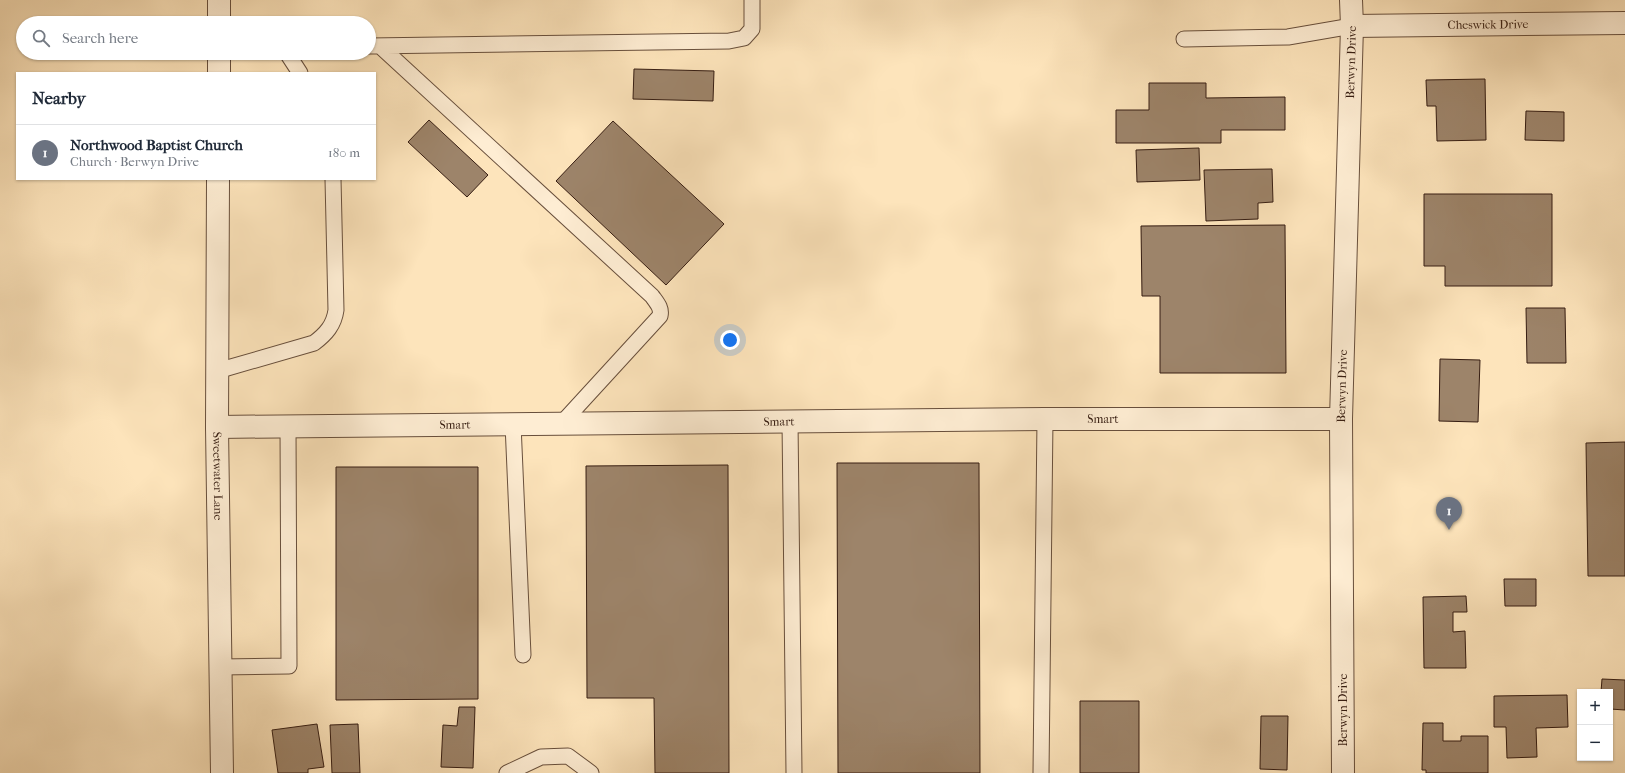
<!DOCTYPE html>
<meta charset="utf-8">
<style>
body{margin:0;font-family:"IM FELL French Canon",serif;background:#f6f6f7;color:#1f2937}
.controls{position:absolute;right:12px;bottom:12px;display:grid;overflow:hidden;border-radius:0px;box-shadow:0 1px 3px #0004}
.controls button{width:36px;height:36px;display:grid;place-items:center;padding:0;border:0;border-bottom:1px solid #e0e1e3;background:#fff;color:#1f2937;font:20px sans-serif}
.you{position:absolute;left:730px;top:340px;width:14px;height:14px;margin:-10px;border:3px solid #fff;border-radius:50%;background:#1a73e8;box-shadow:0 0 0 6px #1a73e833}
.badge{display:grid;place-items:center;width:26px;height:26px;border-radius:50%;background:#7c3aed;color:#fff;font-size:13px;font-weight:700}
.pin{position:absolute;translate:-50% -33px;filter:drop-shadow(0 1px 2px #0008)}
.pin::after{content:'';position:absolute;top:21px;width:14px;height:12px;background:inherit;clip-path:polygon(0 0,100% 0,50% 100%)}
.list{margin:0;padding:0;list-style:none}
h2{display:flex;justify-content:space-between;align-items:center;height:52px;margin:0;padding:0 16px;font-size:17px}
h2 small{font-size:13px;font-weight:400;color:#747a83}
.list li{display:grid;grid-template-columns:26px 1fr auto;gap:12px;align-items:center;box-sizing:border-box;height:56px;padding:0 16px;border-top:1px solid #e0e1e3}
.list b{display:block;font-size:15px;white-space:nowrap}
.list p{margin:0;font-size:13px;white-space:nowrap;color:#747a83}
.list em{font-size:13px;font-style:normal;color:#747a83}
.icon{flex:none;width:22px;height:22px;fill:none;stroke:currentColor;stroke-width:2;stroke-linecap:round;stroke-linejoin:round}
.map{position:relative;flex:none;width:1625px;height:773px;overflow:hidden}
.search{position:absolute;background:#fff;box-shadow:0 1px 3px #0004;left:16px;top:16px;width:360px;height:44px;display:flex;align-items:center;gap:10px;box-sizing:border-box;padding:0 14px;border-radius:22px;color:#747a83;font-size:15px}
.panel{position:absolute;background:#fff;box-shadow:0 1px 3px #0004;left:16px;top:72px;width:360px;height:108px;border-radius:0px}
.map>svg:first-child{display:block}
.building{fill:#9d846a;stroke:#361d12}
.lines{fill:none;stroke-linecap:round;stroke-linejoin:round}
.service-casing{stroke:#684f3c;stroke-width:17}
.minor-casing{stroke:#684f3c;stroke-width:24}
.tertiary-casing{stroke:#684f3c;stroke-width:24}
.service{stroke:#feedd3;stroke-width:15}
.minor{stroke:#feedd3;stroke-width:22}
.tertiary{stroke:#feedd3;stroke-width:22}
.labels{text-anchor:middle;stroke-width:3;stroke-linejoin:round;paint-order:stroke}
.street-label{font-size:12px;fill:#361d12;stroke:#feedd3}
</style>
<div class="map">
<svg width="1625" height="773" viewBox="0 0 1625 773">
<rect width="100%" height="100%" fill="#fde4bb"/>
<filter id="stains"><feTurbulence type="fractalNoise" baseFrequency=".005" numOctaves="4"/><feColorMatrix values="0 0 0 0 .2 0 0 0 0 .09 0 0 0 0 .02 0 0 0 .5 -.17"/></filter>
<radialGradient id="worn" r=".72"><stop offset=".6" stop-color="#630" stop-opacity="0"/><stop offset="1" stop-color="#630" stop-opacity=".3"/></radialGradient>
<!-- building -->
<path class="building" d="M634,69l80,2 -1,30 -80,-2z
M1485,79l1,61 -49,1 -1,-35h-9l-1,-26z
M1149,83h57v15l79,-1v33h-64v13h-105v-33h33z
M1526,111l38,1v29l-39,-1z
M429,120l59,55 -21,22 -59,-55z
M613,121l111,103 -58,61 -110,-104z
M1199,148l1,32 -63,2 -1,-32z
M1272,169l1,33 -15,1v16l-52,2 -2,-51z
M1424,194h128v92h-107v-20h-21z
M1285,225l1,148h-126v-77h-18l-1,-70z
M1526,308h39l1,55h-39z
M1440,359l40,1 -2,62 -39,-1z
M1625,442v134h-37l-2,-133z
M837,463h142l1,310h-142z
M728,465l1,308h-74l-1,-75h-67l-1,-232z
M336,467h142v232l-142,1z
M1504,579h32v27h-31z
M1466,596l1,16h-14v20l12,-1 1,37h-42l-1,-71z
M1602,679l23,1v30l-15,-1v-17h-9z
M1567,695l1,32 -32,1 1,29 -30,1 -1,-31h-12v-31z
M1080,701h59v72h-59z
M459,707h16l-2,61 -32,-1 2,-42 14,1z
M1261,716h27l-1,54 -27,-1z
M1423,723h20v18h18v-5h27v37h-62v-3h-4z
M317,724l7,43 -16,2v4h-30l-6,-43z
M358,724l2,49h-28l-2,-48z"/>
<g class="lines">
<!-- service casing -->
<g class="service-casing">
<path id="service" d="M1184,39l104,-2 64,-11
M369,46l360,-5 15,-3 8,-9v-29
M380,46l272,250c5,7 10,12 8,20l-99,108
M287,53l13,20
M217,371l97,-28c12,-9 20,-18 22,-33l-3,-131
M790,421l4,352
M513,424l10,231
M220,667l69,-1 -1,-240
M507,773l34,-16 27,-1 23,17
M1041,773l4,-354"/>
</g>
<!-- minor casing -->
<g class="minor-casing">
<g id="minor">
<path id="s1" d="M1352,26l273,-3"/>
<path id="s2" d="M217,427l828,-8h296"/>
<path id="s3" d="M1343,773l-2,-354 11,-393 -1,-26"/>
</g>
</g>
<!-- tertiary casing -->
<g class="tertiary-casing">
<g id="tertiary">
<path d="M219,0v23"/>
<path d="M219,73v-20"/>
<path id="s4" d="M218,179l-1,248 5,346"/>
</g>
</g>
<!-- service -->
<use href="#service" class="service"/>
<!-- minor -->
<use href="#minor" class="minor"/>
<!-- tertiary -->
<use href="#tertiary" class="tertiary"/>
</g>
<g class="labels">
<!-- street labels -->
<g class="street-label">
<text dy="4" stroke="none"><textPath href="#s1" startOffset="136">Cheswick Drive</textPath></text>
<text dy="4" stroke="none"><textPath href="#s3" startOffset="711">Berwyn Drive</textPath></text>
<text dy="4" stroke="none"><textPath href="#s3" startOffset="387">Berwyn Drive</textPath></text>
<text dy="4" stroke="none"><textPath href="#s2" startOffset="886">Smart</textPath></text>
<text dy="4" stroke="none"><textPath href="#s2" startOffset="562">Smart</textPath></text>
<text dy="4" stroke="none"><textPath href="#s2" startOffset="238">Smart</textPath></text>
<text dy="4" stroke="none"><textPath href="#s4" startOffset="297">Sweetwater Lane</textPath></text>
<text transform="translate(1343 710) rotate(-90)" y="4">Berwyn Drive</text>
</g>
</g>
<rect width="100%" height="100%" filter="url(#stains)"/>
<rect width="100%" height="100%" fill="url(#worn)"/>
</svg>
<div class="controls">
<button>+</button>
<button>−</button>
</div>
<div class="you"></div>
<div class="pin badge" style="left:1449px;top:530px;background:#6b7280">1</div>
<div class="search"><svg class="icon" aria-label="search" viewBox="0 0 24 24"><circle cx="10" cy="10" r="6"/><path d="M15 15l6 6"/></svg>Search here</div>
<section class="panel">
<h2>Nearby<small></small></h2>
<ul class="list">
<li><span class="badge" style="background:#6b7280">1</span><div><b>Northwood Baptist Church</b><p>Church · Berwyn Drive</p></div><em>180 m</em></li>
</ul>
</section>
</div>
